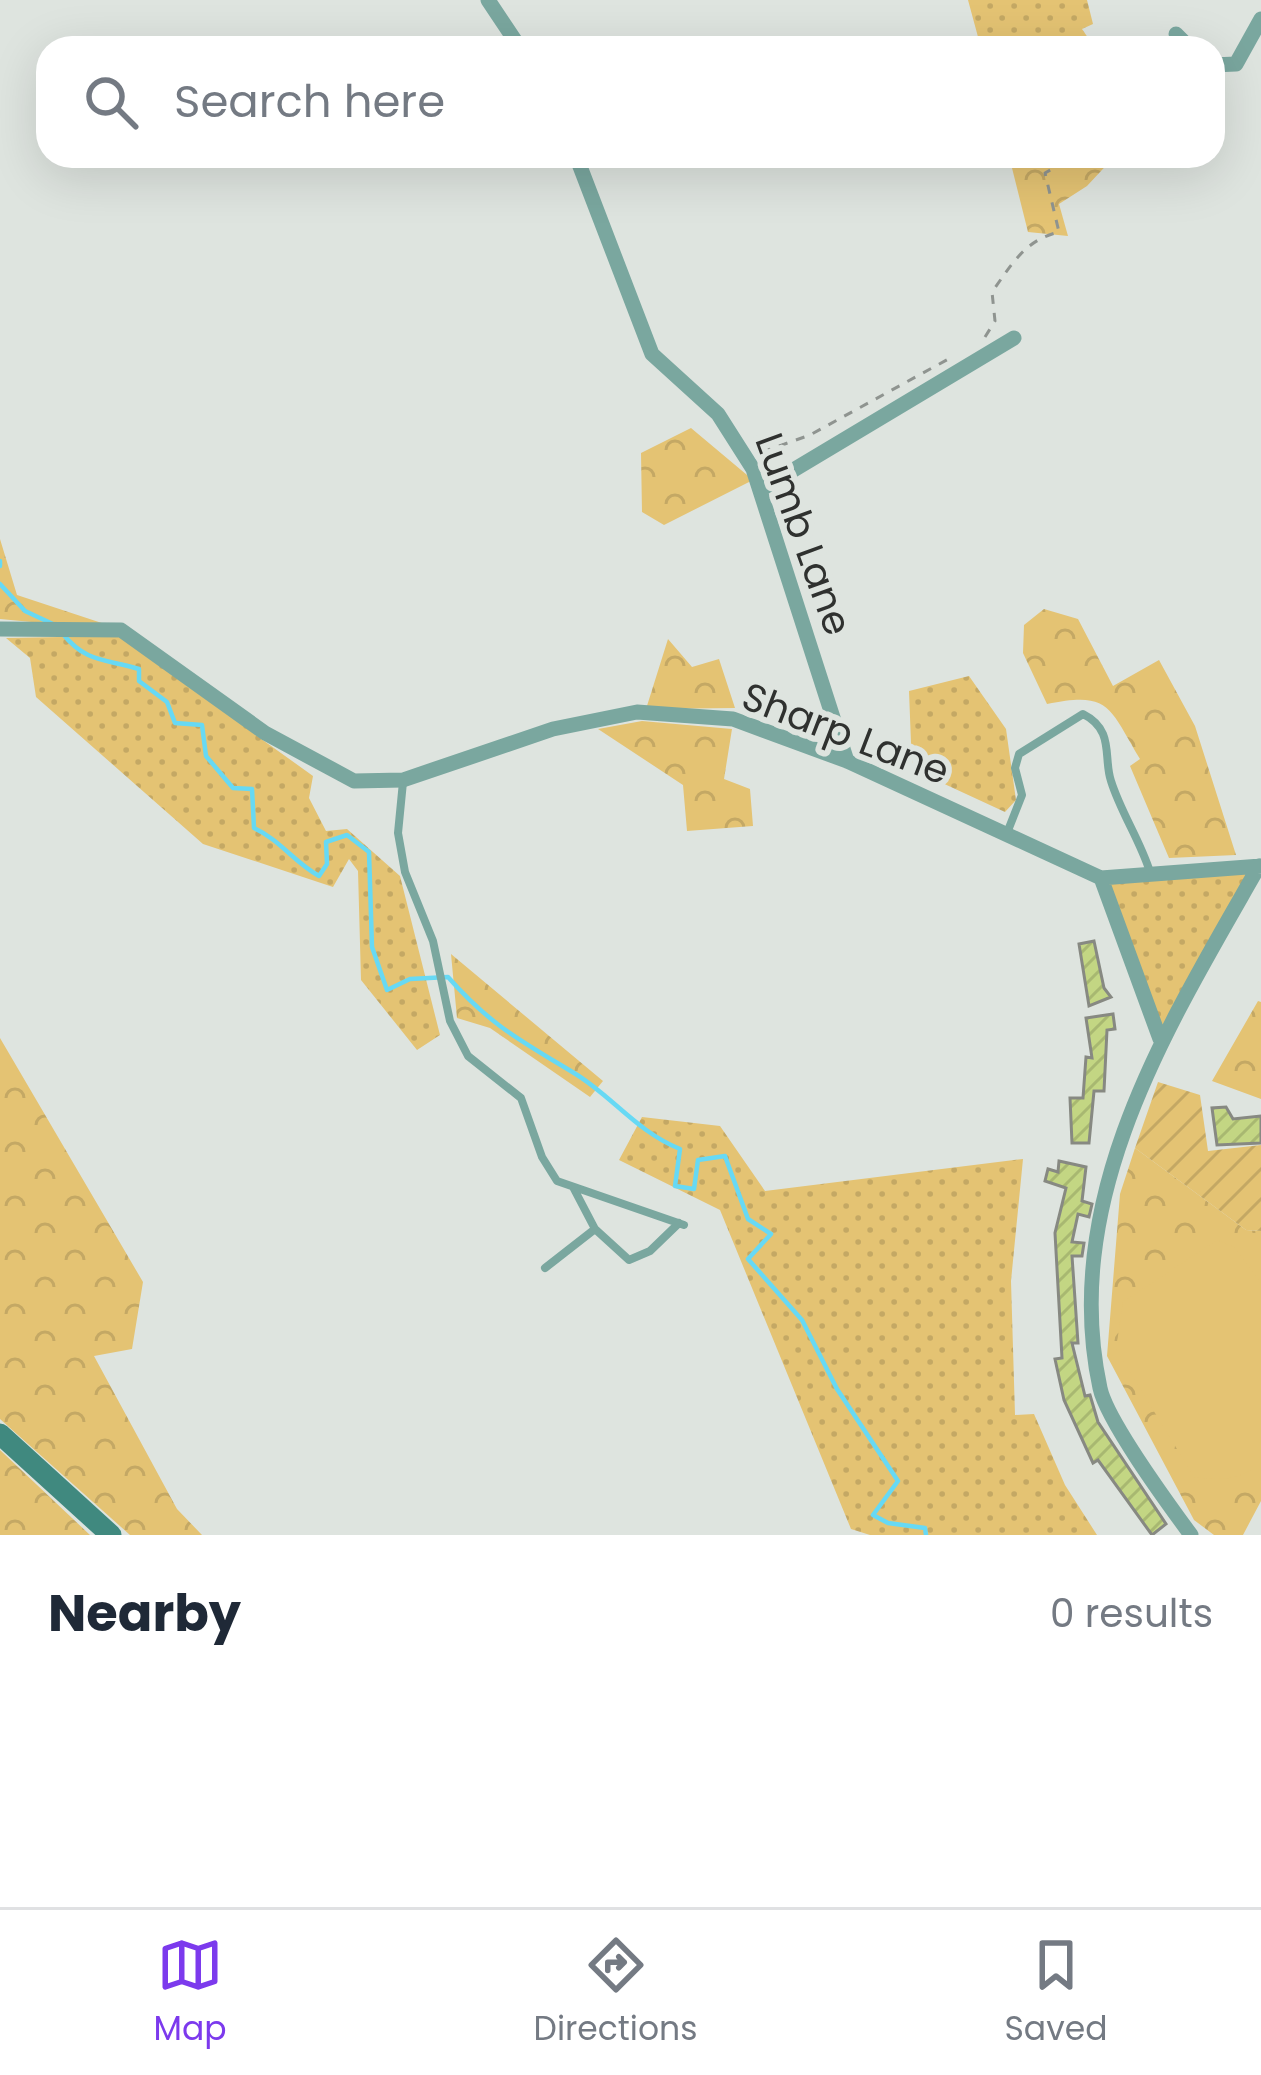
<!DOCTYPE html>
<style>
body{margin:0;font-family:Poppins,sans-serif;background:#f2f2f3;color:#1f2937}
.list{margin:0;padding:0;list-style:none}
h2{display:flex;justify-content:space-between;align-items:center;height:156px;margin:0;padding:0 48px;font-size:51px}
h2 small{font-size:39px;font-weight:400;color:#747a83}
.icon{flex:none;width:66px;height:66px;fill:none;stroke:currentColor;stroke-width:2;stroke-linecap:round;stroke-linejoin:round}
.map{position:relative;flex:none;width:1261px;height:1535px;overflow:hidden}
.search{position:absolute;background:#fff;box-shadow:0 12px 48px #0002;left:36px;right:36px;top:36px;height:132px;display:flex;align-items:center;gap:30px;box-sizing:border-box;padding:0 42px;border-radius:36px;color:#747a83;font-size:45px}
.sheet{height:372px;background:#fff}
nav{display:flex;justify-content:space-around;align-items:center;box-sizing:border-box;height:168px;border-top:3px solid #e0e1e3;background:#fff;font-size:33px;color:#747a83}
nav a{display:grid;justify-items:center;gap:6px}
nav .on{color:#7c3aed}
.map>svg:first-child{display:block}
.grass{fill:url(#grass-dots)}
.forest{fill:url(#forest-crowns)}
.garden{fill:url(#garden-furrows)}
.pitch{fill:#e4c373}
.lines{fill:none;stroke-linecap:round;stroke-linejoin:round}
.stream{stroke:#67d9f4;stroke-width:4.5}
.building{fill:url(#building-hatch);stroke:#878982;stroke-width:3}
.path{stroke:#8f9490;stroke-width:3;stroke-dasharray:9 9;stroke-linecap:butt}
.lane{stroke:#7aa79f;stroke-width:8}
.street{stroke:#7aa79f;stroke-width:15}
.secondary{stroke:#40897f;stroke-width:21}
.labels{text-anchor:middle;stroke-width:12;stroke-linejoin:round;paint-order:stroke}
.street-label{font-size:39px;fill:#2f312f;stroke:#dee4df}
</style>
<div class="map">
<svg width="1261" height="1535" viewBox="0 0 1261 1535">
<defs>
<pattern id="grass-dots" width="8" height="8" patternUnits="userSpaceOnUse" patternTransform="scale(3)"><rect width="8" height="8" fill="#e4c373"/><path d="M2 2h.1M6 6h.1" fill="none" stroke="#c4a864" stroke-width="1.8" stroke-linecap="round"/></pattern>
<pattern id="forest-crowns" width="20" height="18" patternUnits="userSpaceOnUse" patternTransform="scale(3)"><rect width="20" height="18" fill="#e4c373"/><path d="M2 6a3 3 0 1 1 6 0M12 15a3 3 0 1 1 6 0" fill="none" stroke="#c4a864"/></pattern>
<pattern id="garden-furrows" width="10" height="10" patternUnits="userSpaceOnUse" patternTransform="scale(3)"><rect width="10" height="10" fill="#e4c373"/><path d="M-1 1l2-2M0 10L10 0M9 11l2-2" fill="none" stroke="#c4a864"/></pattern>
<pattern id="building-hatch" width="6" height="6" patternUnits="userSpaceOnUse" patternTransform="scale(3)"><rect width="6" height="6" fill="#c3d683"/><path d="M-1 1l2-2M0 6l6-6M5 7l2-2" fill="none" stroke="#a8b871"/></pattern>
</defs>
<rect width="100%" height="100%" fill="#dee4df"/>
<!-- grass -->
<path class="grass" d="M968,0h119l6,24 -11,5 13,19h-114z
M118,636l195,140 -4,22 17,33 21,-2 53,47 40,159 -23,15 -56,-70 -3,-109 -9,-12 -16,28 -130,-43 -167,-147 -6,-39 -24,-20z
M969,676l37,53 10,71 -11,12 -93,-43 -3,-78z
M1261,867l-101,172 -57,-160z
M642,1117l78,9 45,65 258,-32 -12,122 4,134 19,-1 31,71 32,50h-227l-19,-6 -131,-319 -101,-50z"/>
<!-- forest -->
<path class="forest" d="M1009,156h106l-28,30 -28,18 9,32 -40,-4z
M691,428l62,52 -89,45 -22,-13 -1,-59z
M0,539l17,56 109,36 -126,-12z
M1044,609l34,10 35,67 46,-26 36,66 41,129 -67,3 -39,-92 10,-7c-31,-52 -30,-68 -93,-55l-24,-51 1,-28z
M668,639l24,28 27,-8 16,49 -89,1z
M642,721l90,8 -8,50 26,10 3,37 -66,5 -4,-46 -85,-56z
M451,954l152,127 -13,16 -100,-69 -33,-10z
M1258,1001l3,1v97l-49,-18z
M0,1038l143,244 -11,67 -38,7 83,153 25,26h-72l-130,-116z
M1135,1148l111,82 15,1v270l-18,34h-29l-20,-15 -87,-164 13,-162z
M0,1450l90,85h-90z"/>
<!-- garden -->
<path class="garden" d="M1158,1082l42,13 8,56 53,-6v86l-15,-1 -111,-82z"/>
<!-- pitch -->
<path class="pitch" d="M1217,1240l17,7 27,36v180c-20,17 -42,18 -67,14l-78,-128 7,-47z"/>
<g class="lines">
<!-- stream -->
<path class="stream" d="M0,561v5
M0,584l25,27 30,14
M63,634c23,29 43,25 76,35v12l28,21 8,21 27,2 4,31 27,32 19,1 2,39c26,12 40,34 65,48l8,-12 -1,-22 21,-7 22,17 3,95 15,43 23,-11 38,-2c42,48 73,64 126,96 37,22 63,59 106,76l-5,37 19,3 4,-29 27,-4 23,63 23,15 -23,25 54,61 35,69 61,92 -25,34 15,8 37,5 1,7"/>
</g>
<!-- building -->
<path class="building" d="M1094,941l10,47 7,9 -22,9 -10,-62z
M1113,1014l2,15 -8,1 -3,61h-10l-5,52h-17l-2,-45h13l3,-41 6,1 -6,-40z
M1226,1107l7,12 28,-3v27l-44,2 -5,-37z
M1059,1161l27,6 -4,34 10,3 -3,13 -11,-3 -6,28 12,1 -2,13h-10l6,87h-6l13,53 5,-1 8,27 68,102 -14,11 -54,-75 -5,3 -29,-63 -9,-41 7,-1 -7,-125 11,-45 -21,-7 3,-12 10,3z"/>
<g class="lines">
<!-- path -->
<path class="path" d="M985,337l10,-16 -3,-29c20,-28 33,-52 67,-60l-14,-59 31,-17
M762,452l48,-17 142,-78"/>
<!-- lane -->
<path class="lane" d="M403,782l-5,51 7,39 28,69 17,80 18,35 53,42 21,59 15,24 127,44
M1007,833l15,-38 -7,-27 4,-14 64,-40c32,16 20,44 28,67 10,32 29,59 39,91
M595,1229l34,31 21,-9 29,-28
M545,1268l50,-39 -22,-42"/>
<!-- street -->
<path class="street" d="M488,0l32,48
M1176,34l14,14
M1213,65l23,-1 25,-45
M576,156l76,198 66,60 35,55 94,292
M760,490l254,-152
M0,629l121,1 144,103 89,48 49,-1 150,-51 84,-17 96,7 114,42 254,117 160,-12
M1101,878l59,161
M1191,1535c-22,-30 -84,-114 -91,-147 -41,-191 69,-364 159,-522"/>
<!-- secondary -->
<path class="secondary" d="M0,1434l111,101"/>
</g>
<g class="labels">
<!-- street labels -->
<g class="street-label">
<text transform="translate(804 534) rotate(70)" y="14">Lumb Lane</text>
<text transform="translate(846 733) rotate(21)" y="14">Sharp Lane</text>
</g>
</g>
</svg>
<div class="search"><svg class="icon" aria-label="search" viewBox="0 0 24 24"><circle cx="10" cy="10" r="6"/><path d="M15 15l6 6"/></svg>Search here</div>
</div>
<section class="sheet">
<h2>Nearby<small>0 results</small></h2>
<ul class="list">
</ul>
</section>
<nav>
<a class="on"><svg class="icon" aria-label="map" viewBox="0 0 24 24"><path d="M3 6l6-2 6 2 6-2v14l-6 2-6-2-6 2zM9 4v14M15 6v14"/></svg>Map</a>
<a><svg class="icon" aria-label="directions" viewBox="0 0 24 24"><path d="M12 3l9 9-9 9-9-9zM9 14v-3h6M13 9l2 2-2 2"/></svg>Directions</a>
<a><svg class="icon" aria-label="saved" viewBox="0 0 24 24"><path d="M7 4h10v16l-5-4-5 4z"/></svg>Saved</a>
</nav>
